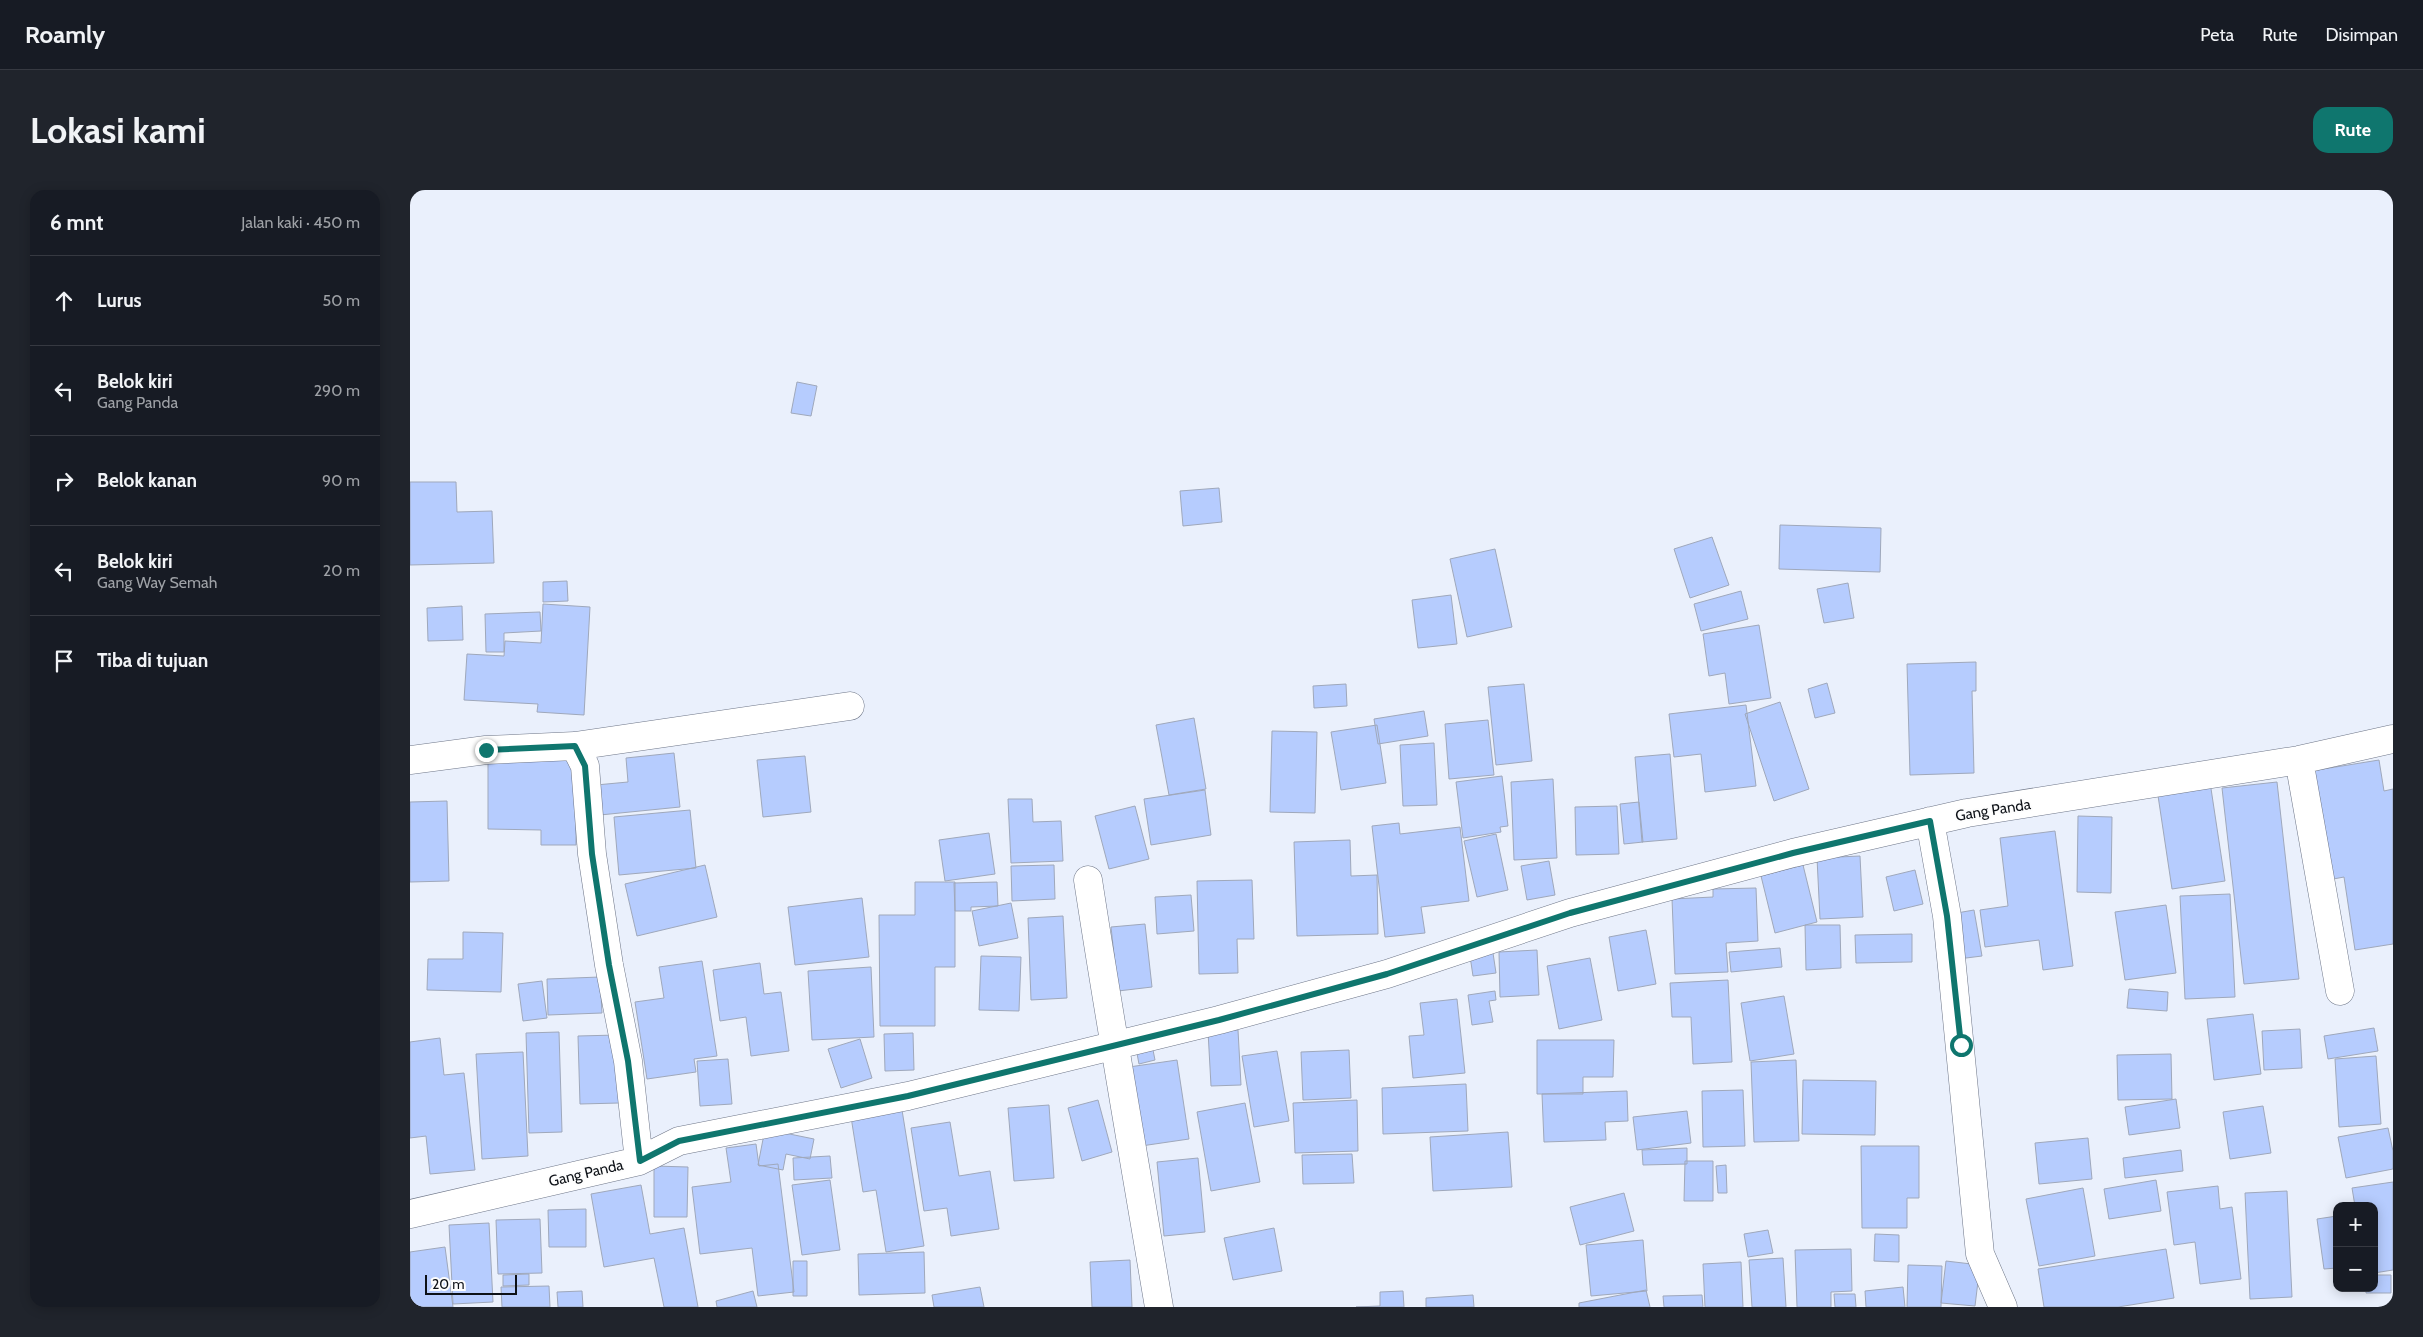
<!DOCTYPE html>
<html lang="id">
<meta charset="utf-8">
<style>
body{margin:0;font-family:Cabin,sans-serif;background:#20242c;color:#f1f3f6}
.controls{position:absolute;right:15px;bottom:15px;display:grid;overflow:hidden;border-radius:10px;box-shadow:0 2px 12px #0003}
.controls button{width:45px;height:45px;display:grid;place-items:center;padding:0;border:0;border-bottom:1px solid #363941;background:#171b24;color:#f1f3f6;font:25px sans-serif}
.scale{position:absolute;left:15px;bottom:12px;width:92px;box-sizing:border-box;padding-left:5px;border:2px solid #0d1117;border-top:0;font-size:14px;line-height:18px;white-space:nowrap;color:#0d1117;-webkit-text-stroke:4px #fdfdfd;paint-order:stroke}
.stop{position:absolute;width:15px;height:15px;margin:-11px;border:4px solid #0f766e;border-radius:50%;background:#fff}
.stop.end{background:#0f766e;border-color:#fff;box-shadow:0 1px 5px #0008}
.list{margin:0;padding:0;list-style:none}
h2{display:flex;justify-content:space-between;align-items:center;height:65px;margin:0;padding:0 20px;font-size:21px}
h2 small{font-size:16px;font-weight:400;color:#9ea1a6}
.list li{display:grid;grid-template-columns:32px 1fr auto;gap:15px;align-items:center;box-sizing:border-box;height:90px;padding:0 20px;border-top:1px solid #363941}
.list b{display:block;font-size:19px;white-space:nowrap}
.list p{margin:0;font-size:16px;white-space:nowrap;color:#9ea1a6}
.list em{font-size:16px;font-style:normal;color:#9ea1a6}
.icon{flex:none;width:28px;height:28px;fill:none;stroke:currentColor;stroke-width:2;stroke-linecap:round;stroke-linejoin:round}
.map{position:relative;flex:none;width:1983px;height:1117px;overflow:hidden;border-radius:15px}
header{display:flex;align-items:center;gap:30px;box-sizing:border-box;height:70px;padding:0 25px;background:#171b24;border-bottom:1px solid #363941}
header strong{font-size:24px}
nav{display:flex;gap:28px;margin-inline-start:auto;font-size:18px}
.intro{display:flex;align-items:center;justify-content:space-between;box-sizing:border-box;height:120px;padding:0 30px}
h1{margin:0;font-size:35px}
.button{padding:12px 22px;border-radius:15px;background:#0f766e;color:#fff;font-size:18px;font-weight:700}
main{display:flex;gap:30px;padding:0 30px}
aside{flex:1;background:#171b24;border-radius:15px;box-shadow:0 2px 12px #0003}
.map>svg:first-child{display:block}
.building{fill:#b6ccfe;stroke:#9fa8bb}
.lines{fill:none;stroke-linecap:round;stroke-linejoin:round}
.minor-casing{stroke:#6e7688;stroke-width:29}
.minor{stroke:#fff;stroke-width:28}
.route{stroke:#0f766e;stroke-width:6}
.labels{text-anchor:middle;stroke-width:4;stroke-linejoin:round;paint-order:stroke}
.street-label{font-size:15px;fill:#0d1117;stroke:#fdfdfd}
</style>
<header>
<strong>Roamly</strong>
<nav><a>Peta</a><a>Rute</a><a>Disimpan</a></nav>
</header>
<div class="intro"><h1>Lokasi kami</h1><a class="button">Rute</a></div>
<main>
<aside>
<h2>6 mnt<small>Jalan kaki · 450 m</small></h2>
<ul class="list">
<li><svg class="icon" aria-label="ahead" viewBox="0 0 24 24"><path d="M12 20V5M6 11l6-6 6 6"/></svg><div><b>Lurus</b></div><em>50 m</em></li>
<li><svg class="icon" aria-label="left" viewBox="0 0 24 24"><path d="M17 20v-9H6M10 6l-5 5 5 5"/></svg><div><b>Belok kiri</b><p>Gang Panda</p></div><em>290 m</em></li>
<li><svg class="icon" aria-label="right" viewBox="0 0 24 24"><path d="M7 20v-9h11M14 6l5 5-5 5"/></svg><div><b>Belok kanan</b></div><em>90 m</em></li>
<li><svg class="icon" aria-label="left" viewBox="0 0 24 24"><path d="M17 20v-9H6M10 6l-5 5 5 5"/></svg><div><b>Belok kiri</b><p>Gang Way Semah</p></div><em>20 m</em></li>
<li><svg class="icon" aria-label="arrive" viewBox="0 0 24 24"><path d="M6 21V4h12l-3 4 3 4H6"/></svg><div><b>Tiba di tujuan</b></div></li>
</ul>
</aside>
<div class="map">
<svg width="1983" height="1117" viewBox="0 0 1983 1117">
<rect width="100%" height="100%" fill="#eaf0fc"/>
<!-- building -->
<path class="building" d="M387,192l20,4 -6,30 -20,-3z
M0,292h46l1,30 35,-1 2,52 -84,2z
M809,298l3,34 -39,4 -3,-35z
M1370,335l101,3 -1,44 -101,-3z
M1302,347l17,48 -39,13 -16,-49z
M1085,359l17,78 -45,10 -17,-78z
M157,391l1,20 -25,1v-20z
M1438,393l6,35 -30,5 -7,-34z
M1331,401l7,28 -47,12 -7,-27z
M1041,405l6,49 -39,4 -6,-48z
M133,414l47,3 -6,108 -47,-3 1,-8 -74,-4 3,-46 37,2 1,-15 36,2z
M52,416l1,34 -35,1 -1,-33z
M130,422l1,19 -37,2v19h-18l-1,-38z
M1349,435l12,73 -42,6 -4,-31 -16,3 -6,-42z
M1566,472v29h-4l2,82 -64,2 -3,-111z
M1417,493l8,30 -20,5 -7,-29z
M936,494l1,22 -33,2 -1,-22z
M1114,494l8,77 -36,4 -8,-78z
M1370,512l29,87 -35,12 -29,-87z
M1336,515l10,81 -51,6 -4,-38 -27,3 -5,-43z
M1014,521l4,25 -50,8 -4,-25z
M784,528l12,71 -37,6 -13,-70z
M1078,530l6,55 -45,4 -4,-55z
M967,535l9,58 -45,7 -10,-58z
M862,541l45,1 -2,81 -45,-1z
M1024,553l3,62 -34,1 -3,-61z
M264,563l6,54 -80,8 -4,-30 32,-3 -2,-24z
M1260,564l7,85 -35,3 -7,-85z
M78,566l88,2v87h-35v-15l-53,-1z
M395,566l6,56 -48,5 -6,-57z
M1969,570l5,31 9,-2v155l-38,6 -11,-73 -16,3 -17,-109z
M1092,586l6,50 -8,1 1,5 -38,6 -7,-56z
M1143,589l4,79 -43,2 -3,-78z
M1800,592l15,99 -53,8 -15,-100z
M1867,592l22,197 -55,5 -22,-196z
M795,600l6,45 -60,10 -7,-46z
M598,609h24l1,23 28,-1 2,40 -52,2z
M37,611l2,80 -39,1v-80z
M1229,612l4,40 -19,2 -4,-40z
M725,616l14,53 -40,10 -14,-53z
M1207,616l2,48 -43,1 -1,-48z
M280,620l6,58 -77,7 -5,-58z
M1668,626l34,1 -1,76 -34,-1z
M989,633l1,11 60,-7 9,74 -48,6 4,26 -40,4 -13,-111z
M1645,641l18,135 -30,4 -4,-30 -54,7 -5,-37 28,-4 -8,-68z
M579,643l6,41 -50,7 -6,-41z
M1086,644l12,56 -31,7 -13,-56z
M940,650l1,36 26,-1 1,59 -81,2 -3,-94z
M1450,666l3,61 -43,2 -3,-61z
M1139,671l6,34 -28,5 -6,-34z
M295,675l12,52 -80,19 -12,-52z
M644,675l1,34 -43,2 -1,-35z
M1393,675l14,57 -42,11 -14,-57z
M1505,680l8,34 -29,7 -8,-34z
M842,690l2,59h-17l1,34 -39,1 -2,-93z
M505,692h40v85h-20v59h-55l-1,-111h36z
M587,692l1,24 -27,1v4h-16l-1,-28z
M1346,698l2,53 -32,2 2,29 -53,2 -3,-75 41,-2v-8z
M1820,704l5,103 -50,2 -5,-103z
M781,705l3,36 -37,3 -2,-37z
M452,708l7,59 -74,8 -7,-58z
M601,713l7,35 -39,8 -7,-35z
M1756,715l10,68 -51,7 -10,-68z
M1564,720l8,46 -24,3 -7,-45z
M653,726l4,82 -36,2 -3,-82z
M735,734l7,63 -34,4 -7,-64z
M1395,735h35l1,43 -35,2z
M1236,740l10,54 -38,7 -9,-54z
M53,742l40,1 -2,59 -74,-2 1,-31h35z
M1502,744v28l-56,1 -1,-28z
M1370,758l2,19 -51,5 -2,-20z
M1127,760l2,45 -39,2 -1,-45z
M1083,763l3,20 -23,3 -3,-20z
M571,766l40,1 -2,54 -40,-1z
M1180,768l12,62 -43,9 -12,-63z
M292,771l15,95 -23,3 2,13 -49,7 -12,-77 29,-4 -5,-31z
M350,773l4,31 17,-2 8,59 -38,5 -5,-39 -26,4 -7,-51z
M461,777l3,70 -62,3 -4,-69z
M190,787l2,36 -54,2 -1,-36z
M1318,790l4,82 -39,2 -2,-47h-19l-2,-34z
M132,791l5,37 -24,3 -5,-37z
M1719,799l39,3 -1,19 -40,-3z
M1085,801l1,9 -7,1 4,21 -21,3 -4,-30z
M1374,806l10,58 -44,7 -9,-58z
M1047,809l8,74 -52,5 -4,-42 15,-1 -4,-32z
M1843,824l8,60 -47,6 -7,-61z
M1964,838l4,23 -50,8 -4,-23z
M1890,839l2,39 -38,2 -2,-39z
M828,840l3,55 -30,1 -3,-55z
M149,842l3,100 -33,1 -3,-100z
M503,843l1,37 -29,1 -1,-37z
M207,845l2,68 -39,1 -2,-68z
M30,848l4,37 20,-2 11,97 -45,4 -4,-38 -16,2v-96z
M450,849l12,39 -31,10 -13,-39z
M741,850l4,20 -16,4 -4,-21z
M1127,850h77l-1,37h-30v17h-46z
M939,860l2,48 -48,2 -2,-48z
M867,861l12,70 -35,6 -12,-71z
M113,862l5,104 -46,3 -6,-105z
M1761,864l1,45 -54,1 -1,-45z
M1966,866l5,68 -42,3 -4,-68z
M318,869l4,45 -32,2 -3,-45z
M767,870l12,79 -48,7 -12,-79z
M1386,870l3,81 -45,1 -3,-80z
M1393,890l73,1 -1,54 -73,-1z
M1056,894l2,47 -85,3 -1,-46z
M1333,900l2,56 -42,1 -1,-56z
M1217,901l1,30 -23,1 1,18 -62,2 -2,-48z
M1766,909l4,29 -51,7 -4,-28z
M688,910l14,52 -30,9 -14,-53z
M947,910l1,51 -63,2 -2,-50z
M835,913l15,79 -49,9 -14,-79z
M639,915l5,73 -40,3 -6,-73z
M1853,916l8,47 -41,6 -7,-47z
M492,920l22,136 -38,6 -10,-62 -13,2 -12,-75z
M1277,921l4,32 -54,7 -4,-33z
M540,932l9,54 31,-5 9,58 -48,7 -4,-28 -23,3 -13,-83z
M1978,938l5,23v18l-47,9 -8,-41z
M355,939l49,10 -4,20 -24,-5 -3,16 -25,-5z
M1098,942l4,55 -79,4 -3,-54z
M1678,948l4,41 -53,5 -4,-41z
M346,954l3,22 19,-2 16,128 -36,4 -6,-48 -52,6 -8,-67 39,-5 -5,-34z
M1451,956h58v52h-12v30h-45z
M1277,958v16l-44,1 -1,-15z
M1771,960l2,21 -58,7 -2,-20z
M942,964l2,29 -51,1 -1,-29z
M420,966l2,22 -38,2 -1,-22z
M788,968l7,74 -41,4 -7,-74z
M1275,971h28v40h-29z
M1316,975l1,28h-9l-2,-27z
M244,976l34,1 -1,50h-33z
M420,990l10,70 -38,5 -10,-70z
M1746,990l5,31 -52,8 -5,-30z
M1983,992v88l-19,3v-67h-19l-3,-18z
M231,995l9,49 34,-6 14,79h-34l-10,-49 -50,9 -13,-73z
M1808,996l2,23 12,-2 9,72 -41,5 -5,-42 -21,3 -7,-53z
M1673,998l12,68 -56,10 -13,-67z
M1877,1001l5,106 -42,2 -5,-106z
M1214,1003l10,38 -54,14 -10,-38z
M176,1019v38h-37l-1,-37z
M1927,1026v52l-13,1 -7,-50z
M130,1029l2,54 -44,1 -2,-54z
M79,1033l4,79 -40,2 -4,-79z
M864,1038l8,43 -49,9 -9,-42z
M1358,1040l5,23 -25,4 -4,-23z
M1465,1044l24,1v27l-25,-1z
M1233,1050l4,51 -56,5 -5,-51z
M35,1057l8,60h-43v-55z
M1441,1059l1,42 -21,1v15h-34l-2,-57z
M1756,1059l8,49 -56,9h-74l-6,-38z
M514,1062l1,41 -66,2 -1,-41z
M1373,1068l3,49h-34l-3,-47z
M720,1070l2,47h-40l-2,-45z
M383,1071h14v35h-14z
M1536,1071l34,4 -5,41 -34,-3z
M1331,1072l2,45h-38l-2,-43z
M1498,1075l34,1 -1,41h-34z
M119,1084v11l-26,1v-11z
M1964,1085h17v18h-25v-5h8z
M139,1096l1,21h-48l-1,-20z
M570,1097l4,20h-50l-2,-12z
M1493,1097l2,20h-39l-1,-16z
M1236,1100l4,17h-71v-4z
M172,1101l1,16h-25l-1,-15z
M343,1101l4,16h-40l-1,-6z
M993,1101l1,16h-48l24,-1v-14z
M1424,1104h21l1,13h-21z
M1063,1105l1,12h-48v-9z
M1292,1105l1,12h-39l-1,-11z"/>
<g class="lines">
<!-- minor casing -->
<g class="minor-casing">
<path id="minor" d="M165,556l10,20 7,88 17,111 19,96 11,100
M0,570l76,-10 89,-4 275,-40
M1889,570l41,231
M1520,631l17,95 33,338 23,53
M678,690c22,143 47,285 71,427
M0,1024l229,-53 40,-20 229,-45 311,-76 168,-46 183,-61 223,-60 174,-40 332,-53 94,-21"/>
</g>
<!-- minor -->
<use href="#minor" class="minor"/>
</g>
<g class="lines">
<!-- route -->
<path class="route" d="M76,560l89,-4 10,20 7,88 17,111 19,96 12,100 39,-20 229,-45 311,-76 168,-46 183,-61 223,-60 137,-32 17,95 14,129"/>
</g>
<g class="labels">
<!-- street labels -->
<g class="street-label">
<text transform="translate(1583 620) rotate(-9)" y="5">Gang Panda</text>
<text transform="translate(176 983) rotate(-13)" y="5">Gang Panda</text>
</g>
</g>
</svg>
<div class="controls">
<button>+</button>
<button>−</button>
</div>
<div class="scale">20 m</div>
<div class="stop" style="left:1551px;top:855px"></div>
<div class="stop end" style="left:76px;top:560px"></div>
</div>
</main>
